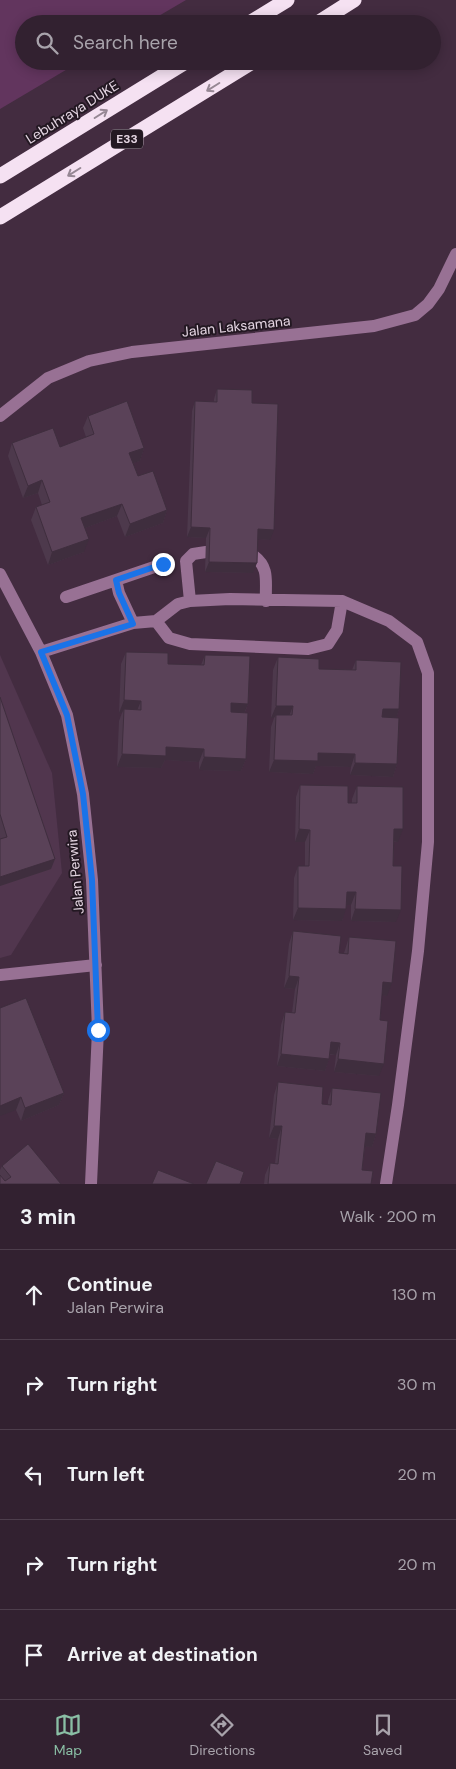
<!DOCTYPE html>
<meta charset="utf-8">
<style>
body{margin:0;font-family:"DM Sans",sans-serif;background:#3a2938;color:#f1f3f6}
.stop{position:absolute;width:15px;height:15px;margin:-11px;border:4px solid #1a73e8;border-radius:50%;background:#fff}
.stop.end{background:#1a73e8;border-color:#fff;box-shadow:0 1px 5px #0008}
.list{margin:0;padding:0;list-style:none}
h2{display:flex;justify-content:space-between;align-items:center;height:65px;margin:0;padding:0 20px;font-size:21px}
h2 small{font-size:16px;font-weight:400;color:#a8a3ab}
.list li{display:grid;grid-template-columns:32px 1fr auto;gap:15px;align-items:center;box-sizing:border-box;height:90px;padding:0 20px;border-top:1px solid #4d3e4c}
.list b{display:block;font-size:19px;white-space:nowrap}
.list p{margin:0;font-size:16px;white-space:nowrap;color:#a8a3ab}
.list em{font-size:16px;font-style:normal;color:#a8a3ab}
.icon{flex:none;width:28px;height:28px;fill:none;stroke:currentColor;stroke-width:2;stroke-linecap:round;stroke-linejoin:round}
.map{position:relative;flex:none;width:456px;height:1184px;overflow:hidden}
.search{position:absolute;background:#322130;box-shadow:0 2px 12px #0003;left:15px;right:15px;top:15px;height:55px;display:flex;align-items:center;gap:12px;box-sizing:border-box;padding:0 18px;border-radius:28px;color:#a8a3ab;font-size:19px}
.sheet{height:515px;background:#322130}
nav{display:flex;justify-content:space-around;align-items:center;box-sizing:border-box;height:70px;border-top:1px solid #4d3e4c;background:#322130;font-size:14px;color:#a8a3ab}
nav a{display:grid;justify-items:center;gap:2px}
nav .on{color:#8abfa5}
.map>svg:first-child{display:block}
.built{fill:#51364e}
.green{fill:#62355e}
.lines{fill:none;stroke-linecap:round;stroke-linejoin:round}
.minor{stroke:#987194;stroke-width:12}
.highway{stroke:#f5e1f2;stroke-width:15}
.wall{fill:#4d394c}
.shaded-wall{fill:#3f2e3e}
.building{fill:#5a4258;stroke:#3f2e3e}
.oneway{stroke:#968794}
.route{stroke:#1a73e8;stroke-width:6}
.labels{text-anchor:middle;stroke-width:4;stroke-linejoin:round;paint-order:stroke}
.shield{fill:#231822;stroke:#a99ca8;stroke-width:1}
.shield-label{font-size:12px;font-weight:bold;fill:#e3d4e1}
.street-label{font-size:14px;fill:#e3d4e1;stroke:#231822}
</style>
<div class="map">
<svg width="456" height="1184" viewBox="0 0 456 1184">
<rect width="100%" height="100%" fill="#432c40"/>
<!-- built -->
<path class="built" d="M0,655l52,118 10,100 -51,82 -11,3z"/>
<!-- green -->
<path class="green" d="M0,0h186l-41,24h-121v37h57l-81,48z"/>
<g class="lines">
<!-- minor -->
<path class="minor" d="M0,416l48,-38 41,-17 43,-9 242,-26 41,-11 13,-11 11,-15 17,-35
M254,556c16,12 11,26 12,45
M0,574l41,78 26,63 16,79 9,86 6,150 -7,154
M116,580l47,-16
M66,597l50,-17 3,13 14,30
M190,601l-4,-40 7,-7 13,-2
M156,621l13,17 21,6 118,5 20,-5 9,-14 5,-29
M41,652l92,-29 23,-2 22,-17 12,-3 40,-2 112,2 47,20 28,21 11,31v169l-10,109 -20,154 -12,79
M0,975l96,-10"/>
<!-- highway -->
<path class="highway" d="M248,24l39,-24
M316,24l38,-24
M0,176l187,-115
M0,217l254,-156"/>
</g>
<!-- wall -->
<path class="wall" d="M217,389l35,14 18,137 -12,-1 -5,34 -48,-1 1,-34 -19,-1 5,-126 3,-10 19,1v-3z
M88,416l56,32 -4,13 -7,2 5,13 29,34 -4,13 -38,14 -8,-21 -32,12 -1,24 -36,13 -17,-45 5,-13 6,-2 -4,-12 -15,5 -15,-42 4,-13 48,4 26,-10 -3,-9z
M126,652l42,12 33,1 4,-10 43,49 -3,8 1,47 -5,12 -42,-1v-8l-34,-2 -4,8 -44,-1 2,-46 3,-8h-3l2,-49z
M278,657l41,12 33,1 4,-10 43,49 -3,9 1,46 -4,13 -43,-2 1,-8 -35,-1 -3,8 -44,-2 2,-45 3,-9h-3l2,-48z
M0,697l51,172 -51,17v-47l1,-1 -1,-2z
M300,785l48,18h4v-4l5,-13 41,56h-4l-1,24 3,56 -45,-1v-16h-5l-4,16 -49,-1 1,-42 4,-12h7v-24h-10l1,-45z
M293,931l46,22h5l1,-3 4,-13 38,59 -5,-1 -2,25 -1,56 -45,-4 2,-17h-6l-5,16 -48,-5 4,-41 4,-13 7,1 3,-24 -11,-1 5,-44z
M0,1008l64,85 -5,12 -38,16 -5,-11z
M278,1082l44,22h6v-3l4,-13 44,46 -4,13 -7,-1 -3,24 9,14h-107l1,-9 5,-12h5l3,-24 -9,-1 5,-43z
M2,1166l59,18h-61v-14z"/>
<!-- shaded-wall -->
<path class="shaded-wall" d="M144,448l-4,13 -16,5 5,-13z
M42,480l-4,13 -15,5 5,-12z
M122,504l-5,12 -40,15 4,-13z
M167,510l-4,13 -38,14 5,-13z
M191,527l19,1 -4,10 -19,-1z
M258,529l16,1 -4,10 -16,-1z
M89,539l-5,13 -36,13 4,-13z
M209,562l48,1 -4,10 -48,-1z
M124,700l17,1 -5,12 -12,-4 -2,4h-3z
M231,703l17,1 -5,12h-17z
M276,706h17l-5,13 -12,-4 -2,3h-3z
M383,709h16l-4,13 -17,-1z
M166,747l38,2 -5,13 -34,-2 -4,8 -44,-1 5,-13z
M318,753l37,1 -4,13 -35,-1 -3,8 -44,-2 5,-12z
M204,757l42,2 -5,12 -42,-1z
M355,763l42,1 -4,13 -43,-2z
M299,829l11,1 -5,12h-10z
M394,829h9l-5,13 -9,-1z
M55,859l-4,10 -51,17v-9z
M347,892h9l-5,13h-9z
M298,908l48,1 -4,12 -49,-1z
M355,909l46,1 -5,12 -45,-1z
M289,976l10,1 -4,12 -11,-1z
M383,982l9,1 -5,13 -8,-1z
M331,1042l9,1 -4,12 -9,-1z
M281,1054l48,5 -4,12 -48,-5z
M338,1059l46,5 -5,12 -45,-4z
M64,1093l-5,12 -38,16 4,-13z
M21,1097l-5,13 -16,6v-10z
M274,1126h8l-4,13 -9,-1z
M366,1133l10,1 -4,13 -11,-1z"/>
<!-- building -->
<path class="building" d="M217,389l35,1v13l26,1 -4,126 -16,-1 -1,34 -48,-1 1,-34 -19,-1 4,-126 22,1z
M127,401l17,47 -15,5 9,23 15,-5 14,39 -37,14 -8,-20 -41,14 8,21 -37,13 -16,-45 14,-5 -8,-22 -14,6 -16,-43 41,-15 7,19 34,-13 -6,-18z
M126,652l42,1v11l36,1 1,-10 45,1 -2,48 -17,-1v9l17,1 -2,46 -42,-2v-8l-38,-2v9l-44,-2 2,-45 17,1v-9l-17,-1z
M278,657l41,2v10l37,1v-10l45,2 -2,47h-16l-1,8 17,1 -2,46 -42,-1v-9l-37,-1v8l-44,-1 2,-45h16l1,-9h-17z
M0,697l55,162 -55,18v-38l7,-2 -7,-23z
M300,785l48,1v17h9v-17l46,1v42h-9l-1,37h9l-1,44 -46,-1 1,-17h-9l-1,17 -48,-1v-42h11l1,-36 -11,-1z
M293,931l48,5 -2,17 9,1 1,-17 47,4 -4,42 -9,-1 -3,38 8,1 -4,43 -46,-5 2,-16 -9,-1 -2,17 -48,-5 4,-42 10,1 4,-36 -10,-1z
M26,998l38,95 -39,15 -4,-11 -21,9v-98z
M278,1082l45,5 -1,17 9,1 1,-17 49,5 -5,41 -10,-1 -4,37 11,1 -2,13h-103l2,-21 8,1 4,-38h-8z
M28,1144l33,40h-61v-9l5,6 6,-4 -9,-11z
M216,1161l28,11 -4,12h-34z
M158,1170l36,14h-42z"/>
<!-- one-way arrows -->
<defs><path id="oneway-shaft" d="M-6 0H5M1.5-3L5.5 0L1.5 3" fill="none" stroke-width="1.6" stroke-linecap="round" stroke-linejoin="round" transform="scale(1.25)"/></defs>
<g class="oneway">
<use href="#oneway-shaft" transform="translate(213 87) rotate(148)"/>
<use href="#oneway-shaft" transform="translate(101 114) rotate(-32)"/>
<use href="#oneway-shaft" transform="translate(74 172) rotate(148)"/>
</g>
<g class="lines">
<!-- route -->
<path class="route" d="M98,1030l-6,-150 -9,-86 -16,-79 -26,-63 92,-28 -14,-31 -3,-13 47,-16"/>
</g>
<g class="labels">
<!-- shield labels -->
<rect class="shield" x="111" y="129.5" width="32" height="19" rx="4"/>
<g class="shield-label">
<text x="127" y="143">E33</text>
</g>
<!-- street labels -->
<g class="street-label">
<text transform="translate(72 112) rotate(-32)" y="5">Lebuhraya DUKE</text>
<text transform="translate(236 326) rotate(-6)" y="5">Jalan Laksamana</text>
<text transform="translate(75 872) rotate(-95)" y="5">Jalan Perwira</text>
</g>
</g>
</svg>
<div class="stop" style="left:98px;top:1030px"></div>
<div class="stop end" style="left:163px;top:564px"></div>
<div class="search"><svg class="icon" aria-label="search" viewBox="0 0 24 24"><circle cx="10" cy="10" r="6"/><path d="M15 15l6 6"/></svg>Search here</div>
</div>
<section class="sheet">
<h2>3 min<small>Walk · 200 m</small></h2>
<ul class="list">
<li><svg class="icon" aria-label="ahead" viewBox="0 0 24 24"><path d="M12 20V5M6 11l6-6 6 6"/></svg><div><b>Continue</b><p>Jalan Perwira</p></div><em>130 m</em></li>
<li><svg class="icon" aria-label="right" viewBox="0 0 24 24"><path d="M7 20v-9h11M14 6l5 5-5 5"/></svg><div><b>Turn right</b></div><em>30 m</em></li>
<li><svg class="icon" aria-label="left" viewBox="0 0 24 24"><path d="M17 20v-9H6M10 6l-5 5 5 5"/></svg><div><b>Turn left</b></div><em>20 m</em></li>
<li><svg class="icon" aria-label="right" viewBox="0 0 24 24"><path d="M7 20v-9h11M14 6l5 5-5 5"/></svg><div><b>Turn right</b></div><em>20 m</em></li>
<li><svg class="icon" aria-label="arrive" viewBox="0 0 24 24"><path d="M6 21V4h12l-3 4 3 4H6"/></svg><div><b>Arrive at destination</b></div></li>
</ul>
</section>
<nav>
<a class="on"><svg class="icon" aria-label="map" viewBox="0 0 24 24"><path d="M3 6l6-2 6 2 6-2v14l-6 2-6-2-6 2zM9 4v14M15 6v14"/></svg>Map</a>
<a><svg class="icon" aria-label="directions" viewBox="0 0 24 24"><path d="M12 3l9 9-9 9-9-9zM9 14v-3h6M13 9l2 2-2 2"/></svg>Directions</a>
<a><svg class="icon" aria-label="saved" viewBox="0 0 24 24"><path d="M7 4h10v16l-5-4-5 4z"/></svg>Saved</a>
</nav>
